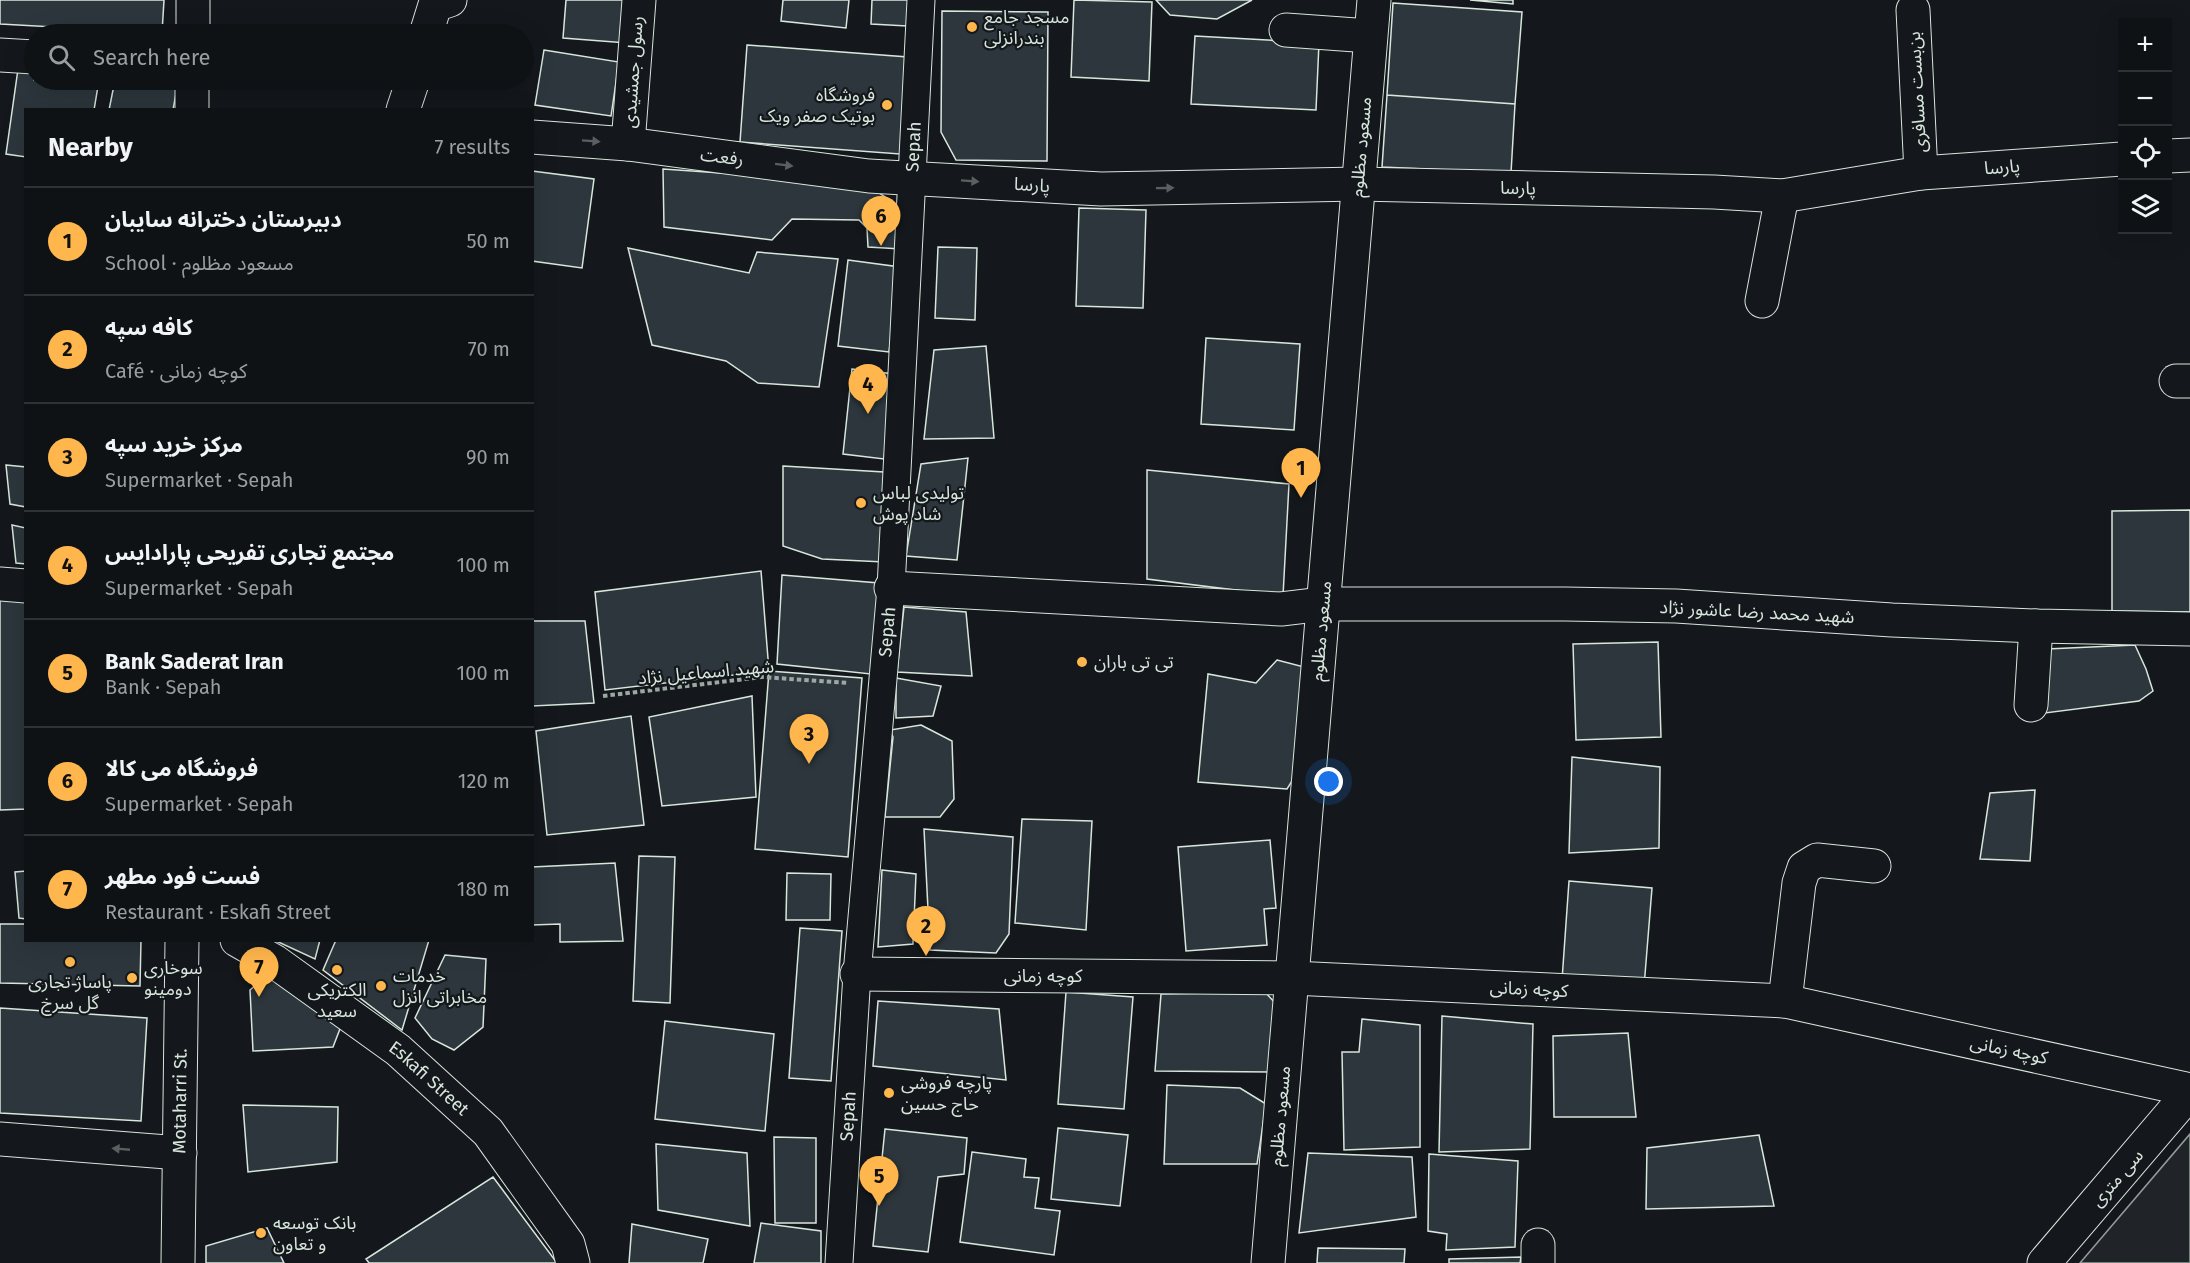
<!DOCTYPE html>
<meta charset="utf-8">
<style>
body{margin:0;font-family:"Fira Sans","Noto Sans Arabic",sans-serif;background:#181b1e;color:#f1f3f6}
.controls{position:absolute;right:18px;top:18px;display:grid;overflow:hidden;border-radius:0px;box-shadow:0 6px 24px #0002}
.controls button{width:54px;height:54px;display:grid;place-items:center;padding:0;border:0;border-bottom:2px solid #2f3234;background:#0f1215;color:#f1f3f6;font:30px sans-serif}
.you{position:absolute;left:1329px;top:782px;width:21px;height:21px;margin:-15px;border:4px solid #fff;border-radius:50%;background:#1a73e8;box-shadow:0 0 0 9px #1a73e833}
.badge{display:grid;place-items:center;width:39px;height:39px;border-radius:50%;background:#ffb74d;color:#111;font-size:20px;font-weight:700}
.pin{position:absolute;translate:-50% -50px;filter:drop-shadow(0 2px 3px #0008)}
.pin::after{content:'';position:absolute;top:32px;width:21px;height:18px;background:inherit;clip-path:polygon(0 0,100% 0,50% 100%)}
.list{margin:0;padding:0;list-style:none}
h2{display:flex;justify-content:space-between;align-items:center;height:78px;margin:0;padding:0 24px;font-size:26px}
h2 small{font-size:20px;font-weight:400;color:#9b9ea0}
.list li{display:grid;grid-template-columns:39px 1fr auto;gap:18px;align-items:center;box-sizing:border-box;height:108px;padding:0 24px;border-top:2px solid #2f3234}
.list b{display:block;font-size:22px;white-space:nowrap}
.list p{margin:0;font-size:20px;white-space:nowrap;color:#9b9ea0}
.list em{font-size:20px;font-style:normal;color:#9b9ea0}
.icon{flex:none;width:33px;height:33px;fill:none;stroke:currentColor;stroke-width:2;stroke-linecap:round;stroke-linejoin:round}
.map{position:relative;flex:none;width:2190px;height:1263px;overflow:hidden}
.search{position:absolute;background:#0f1215;box-shadow:0 6px 24px #0002;left:24px;top:24px;width:510px;height:66px;display:flex;align-items:center;gap:15px;box-sizing:border-box;padding:0 21px;border-radius:33px;color:#9b9ea0;font-size:22px}
.panel{position:absolute;background:#0f1215;box-shadow:0 6px 24px #0002;left:24px;top:108px;width:510px;height:834px;border-radius:0px}
.map>svg:first-child{display:block}
.green{fill:#202428;stroke:#939e99;stroke-width:1.5}
.building{fill:#2c363c;stroke:#d8e6dc;stroke-width:1.5}
.lines{fill:none;stroke-linecap:round;stroke-linejoin:round}
.pedestrian-casing{stroke:#d8e6dc;stroke-width:29}
.minor-casing{stroke:#d8e6dc;stroke-width:35}
.tertiary-casing{stroke:#d8e6dc;stroke-width:35}
.secondary-casing{stroke:#d8e6dc;stroke-width:35}
.path{stroke:#9da8a2;stroke-width:4;stroke-dasharray:4.5 3;stroke-linecap:butt}
.pedestrian{stroke:#14181c;stroke-width:27}
.minor{stroke:#14181c;stroke-width:33}
.tertiary{stroke:#14181c;stroke-width:33}
.secondary{stroke:#14181c;stroke-width:33}
.oneway{fill:#59605f}
.poi-dot{fill:#ffb74d;stroke:#14181c;stroke-width:2}
.labels{text-anchor:middle;stroke-width:4.5;stroke-linejoin:round;paint-order:stroke}
.poi-label{font-size:18px;fill:#d8e6dc;stroke:#14181c;text-anchor:start}
.street-label{font-size:18px;fill:#d8e6dc;stroke:#14181c}
</style>
<div class="map">
<svg width="2190" height="1263" viewBox="0 0 2190 1263">
<rect width="100%" height="100%" fill="#14181c"/>
<!-- green -->
<path class="green" d="M2190,1134v129h-110z"/>
<!-- building -->
<path class="building" d="M0,0h164l-2,33 -162,-9z
M566,0h65l-4,43 -64,-5z
M783,0h66l-3,28 -65,-7z
M872,0h36l-1,26 -36,-2z
M1074,0l78,2 -3,79 -78,-4z
M1156,0h96l-35,19 -47,-4z
M1470,0h43v4z
M1393,3l129,9 -7,92 -128,-9z
M942,11l106,1 -1,149 -91,-1 -15,-28z
M1195,36l124,7 -3,67 -125,-6z
M747,45l161,12 -8,97 -160,-12z
M544,50l75,12 -8,54 -76,-11z
M20,55l14,2v23h65l-5,30h-68v47l-20,-3z
M115,80h50l13,2 -5,28h-64z
M1387,95l128,9 -4,69 -129,-6z
M663,169l201,14 36,24 1,42 -33,-2 -1,-19 -8,-8 -67,-1 -20,21 -108,-13z
M532,171l62,8 -12,89 -50,-7z
M1079,208l67,2 -3,98 -67,-2z
M938,247l39,1 -2,72 -40,-2z
M628,248l121,25 8,-21 81,7 -19,128 -61,-4 -32,-22 -74,-16z
M848,260l52,7 -11,85 -51,-6z
M1206,338l94,6 -6,86 -93,-6z
M986,346l8,92 -70,1 10,-89z
M852,369l42,5 -10,85 -41,-5z
M968,458l-11,102 -51,-4 15,-92z
M6,465l20,2v40l-16,-3z
M783,466l101,6v90l-62,-3 -39,-13z
M1147,470l142,14 -6,112 -136,-17z
M2190,510v102l-78,-1v-100z
M12,525l14,3v36l-10,-1z
M761,571l8,100 -164,19 -10,-98z
M782,575l97,8 -8,91 -94,-10z
M0,598l26,2v209l-26,1z
M904,607l62,5 6,64 -75,-4z
M532,621h53l9,82 -62,3z
M1658,642l3,95 -85,3 -3,-96z
M2135,645l11,24 7,22 -14,10 -94,12 2,-64z
M1277,660l31,8 -9,102 -12,19 -89,-7 10,-108 48,9z
M769,671l93,7 -14,179 -93,-8z
M896,678l45,8 -8,30 -37,2z
M752,696l4,101 -94,9 -13,-89z
M631,716l13,109 -97,10 -11,-104z
M921,725l31,16 2,58 -14,18h-55l8,-80 -3,-7z
M1572,757l88,10 -1,81 -90,5z
M2035,790l-5,71 -50,-2 10,-66z
M1022,819l70,2 -6,109 -71,-7z
M924,829l89,8 -4,97 -13,19 -66,-3z
M1270,840l6,68 -12,1 3,36 -81,6 -8,-104z
M639,856l36,1 -5,146 -37,-2z
M615,863l8,78 -63,1v-18l-28,1v-58z
M882,870l34,4 -3,70 -35,3z
M26,871v48l-7,-1 -4,-46z
M787,873l44,1 -1,46h-44z
M1569,881l83,7 -8,99 -82,-7z
M0,924h26v16h115l-1,46 -140,-3z
M800,928l42,3 -11,150 -42,-3z
M274,940h46l-5,19z
M336,940h93l-27,90 -79,-60z
M445,955l41,4 -3,68 -29,23 -22,-11 -17,-21z
M266,976l77,45 -10,26 -80,4 -3,-61z
M1066,992l67,5 -9,112 -66,-5z
M1265,992l21,23 -8,57 -123,-1 6,-77z
M878,1001l121,8 7,71 -133,-14z
M0,1008l147,10 -6,103 -141,-8z
M1442,1016l91,8 -3,125 -91,3z
M1362,1019l58,6v122l-76,3 -2,-98h17z
M665,1021l109,13 -9,97 -110,-12z
M1628,1033l8,84h-82l-1,-81z
M1167,1085l73,3 26,16 -9,60h-93z
M243,1105l95,2 -1,55 -89,10z
M1058,1128l70,7 -8,71 -69,-7z
M885,1129l82,9 -3,36 -26,3 -10,75 -55,-6z
M1759,1135l15,71 -128,3 1,-61z
M774,1137l42,1v85h-41z
M656,1144l91,9 3,73 -92,-16z
M972,1152l54,7 -2,18 15,1 -4,30 25,3 -6,44 -94,-13z
M1308,1153l104,4 4,60 -117,16z
M1429,1154l89,7 -3,86 -69,3 1,-16 -19,-3z
M493,1177l64,86h-188l-3,-4z
M761,1223l60,8v32h-67z
M632,1224l76,15 -5,24h-74z
M267,1228l17,35h-78v-17z
M1318,1248l87,1 -1,14h-87z
M1521,1257l-1,6h-71v-4z"/>
<g class="lines">
<!-- pedestrian casing -->
<g class="pedestrian-casing">
<g id="pedestrian">
<path id="s1" d="M839,1263l18,-289 34,-386 30,-588"/>
</g>
</g>
<!-- minor casing -->
<g class="minor-casing">
<g id="minor">
<path d="M1913,10l8,163"/>
<path d="M1286,30l84,6"/>
<path d="M426,34l9,-29 15,-5"/>
<path d="M0,55l34,2"/>
<path d="M403,110l10,-30"/>
<path d="M532,137l96,7 241,32 232,13 257,-5 356,8 68,4 139,-23 201,-14"/>
<path d="M628,144l11,-144"/>
<path d="M2168,156l22,-1"/>
<path d="M1762,301l20,-105"/>
<path d="M2176,381h14"/>
<path d="M0,584l26,2"/>
<path d="M891,588l390,21 42,-5h242l111,2 216,14 144,6 154,3"/>
<path d="M2031,705l5,-79"/>
<path id="s2" d="M237,940l37,21 124,89 90,82 80,112 5,19"/>
<path d="M857,974l435,4 493,23 405,89"/>
<path d="M1785,1001l14,-118 5,-15 13,-8 57,6"/>
<path d="M0,1139l180,14"/>
<path d="M1538,1263v-18"/>
</g>
</g>
<!-- tertiary casing -->
<g class="tertiary-casing">
<path id="tertiary" d="M1268,1263l106,-1263
M2044,1263l146,-171"/>
</g>
<!-- secondary casing -->
<g class="secondary-casing">
<g id="secondary">
<path d="M193,34v-34"/>
<path d="M192,110v-30"/>
<path id="s3" d="M178,1263l4,-323"/>
</g>
</g>
<!-- path -->
<path class="path" d="M603,696l159,-19 87,6"/>
<!-- pedestrian -->
<use href="#pedestrian" class="pedestrian"/>
<!-- minor -->
<use href="#minor" class="minor"/>
<!-- tertiary -->
<use href="#tertiary" class="tertiary"/>
<!-- secondary -->
<use href="#secondary" class="secondary"/>
</g>
<!-- one-way arrows -->
<defs><path id="oneway-solid" d="M-6-.8H1V-3.2L6.5 0L1 3.2V.8H-6Z" transform="scale(1.5)"/></defs>
<g class="oneway">
<use href="#oneway-solid" transform="translate(591 141) rotate(4)"/>
<use href="#oneway-solid" transform="translate(784 165) rotate(7)"/>
<use href="#oneway-solid" transform="translate(970 181) rotate(4)"/>
<use href="#oneway-solid" transform="translate(1165 188) rotate(-1)"/>
<use href="#oneway-solid" transform="translate(121 1149) rotate(-175)"/>
</g>
<!-- markers -->
<g class="poi-dot">
<circle cx="972" cy="27" r="6"/>
<circle cx="887" cy="105" r="6"/>
<circle cx="861" cy="503" r="6"/>
<circle cx="1082" cy="662" r="6"/>
<circle cx="70" cy="962" r="6"/>
<circle cx="337" cy="970" r="6"/>
<circle cx="132" cy="978" r="6"/>
<circle cx="381" cy="986" r="6"/>
<circle cx="889" cy="1093" r="6"/>
<circle cx="261" cy="1233" r="6"/>
</g>
<g class="labels">
<!-- poi labels -->
<g class="poi-label">
<text x="984" y="23">مسجد جامع<tspan x="984" dy="21">بندرانزلی</tspan></text>
<text x="875" y="101" text-anchor="end">فروشگاه<tspan x="875" dy="21">بوتیک صفر ویک</tspan></text>
<text x="873" y="499">تولیدی لباس<tspan x="873" dy="21">شاد پوش</tspan></text>
<text x="1094" y="668">تی تی باران</text>
<text x="144" y="974">سوخاری<tspan x="144" dy="21">دومینو</tspan></text>
<text x="393" y="982">خدمات<tspan x="393" dy="21">مخابراتی انزل</tspan></text>
<text x="70" y="988" text-anchor="middle">پاساژ تجاری<tspan x="70" dy="21">گل سرخ</tspan></text>
<text x="337" y="996" text-anchor="middle">الکتریکی<tspan x="337" dy="21">سعید</tspan></text>
<text x="901" y="1089">پارچه فروشی<tspan x="901" dy="21">حاج حسین</tspan></text>
<text x="273" y="1229">بانک توسعه<tspan x="273" dy="21">و تعاون</tspan></text>
</g>
<!-- street labels -->
<g class="street-label">
<text transform="translate(633 72) rotate(-86)" y="6">رسول جمشیدی</text>
<text transform="translate(1917 92) rotate(-93)" y="6">بن‌بست مسافری</text>
<text dy="6" stroke="none"><textPath href="#s1" startOffset="1119">Sepah</textPath></text>
<text transform="translate(1361 147) rotate(-85)" y="6">مسعود مظلوم</text>
<text transform="translate(722 157) rotate(7)" y="6">رفعت</text>
<text transform="translate(2002 167) rotate(-4)" y="6">پارسا</text>
<text transform="translate(1032 185) rotate(4)" y="6">پارسا</text>
<text transform="translate(1518 188) rotate(1)" y="6">پارسا</text>
<text transform="translate(1757 612) rotate(3)" y="6">شهید محمد رضا عاشور نژاد</text>
<text transform="translate(1321 631) rotate(-85)" y="6">مسعود مظلوم</text>
<text dy="6" stroke="none"><textPath href="#s1" startOffset="633">Sepah</textPath></text>
<text transform="translate(706 672) rotate(-5)" y="6">شهید اسماعیل نژاد</text>
<text x="1043" y="982">کوچه زمانی</text>
<text transform="translate(1529 989) rotate(3)" y="6">کوچه زمانی</text>
<text transform="translate(2009 1050) rotate(12)" y="6">کوچه زمانی</text>
<text dy="6" stroke="none"><textPath href="#s2" startOffset="237">Eskafi Street</textPath></text>
<text dy="6" stroke="none"><textPath href="#s3" startOffset="162">Motaharri St.</textPath></text>
<text dy="6" stroke="none"><textPath href="#s1" startOffset="147">Sepah</textPath></text>
<text transform="translate(1280 1116) rotate(-85)" y="6">مسعود مظلوم</text>
<text transform="translate(2117 1178) rotate(-49)" y="6">سی متری</text>
</g>
</g>
</svg>
<div class="controls">
<button>+</button>
<button>−</button>
<button><svg class="icon" aria-label="locate" viewBox="0 0 24 24"><circle cx="12" cy="12" r="6"/><path d="M12 2v4M12 18v4M2 12h4M18 12h4"/></svg></button>
<button><svg class="icon" aria-label="layers" viewBox="0 0 24 24"><path d="M12 4l9 5-9 5-9-5zM3 14l9 5 9-5"/></svg></button>
</div>
<div class="you"></div>
<div class="pin badge" style="left:1301px;top:498px">1</div>
<div class="pin badge" style="left:926px;top:956px">2</div>
<div class="pin badge" style="left:809px;top:764px">3</div>
<div class="pin badge" style="left:868px;top:414px">4</div>
<div class="pin badge" style="left:879px;top:1206px">5</div>
<div class="pin badge" style="left:881px;top:246px">6</div>
<div class="pin badge" style="left:259px;top:997px">7</div>
<div class="search"><svg class="icon" aria-label="search" viewBox="0 0 24 24"><circle cx="10" cy="10" r="6"/><path d="M15 15l6 6"/></svg>Search here</div>
<section class="panel">
<h2>Nearby<small>7 results</small></h2>
<ul class="list">
<li><span class="badge">1</span><div><b>دبیرستان دخترانه سایبان</b><p>School · مسعود مظلوم</p></div><em>50 m</em></li>
<li><span class="badge">2</span><div><b>کافه سپه</b><p>Café · کوچه زمانی</p></div><em>70 m</em></li>
<li><span class="badge">3</span><div><b>مرکز خرید سپه</b><p>Supermarket · Sepah</p></div><em>90 m</em></li>
<li><span class="badge">4</span><div><b>مجتمع تجاری تفریحی پارادایس</b><p>Supermarket · Sepah</p></div><em>100 m</em></li>
<li><span class="badge">5</span><div><b>Bank Saderat Iran</b><p>Bank · Sepah</p></div><em>100 m</em></li>
<li><span class="badge">6</span><div><b>فروشگاه می کالا</b><p>Supermarket · Sepah</p></div><em>120 m</em></li>
<li><span class="badge">7</span><div><b>فست فود مطهر</b><p>Restaurant · Eskafi Street</p></div><em>180 m</em></li>
</ul>
</section>
</div>
